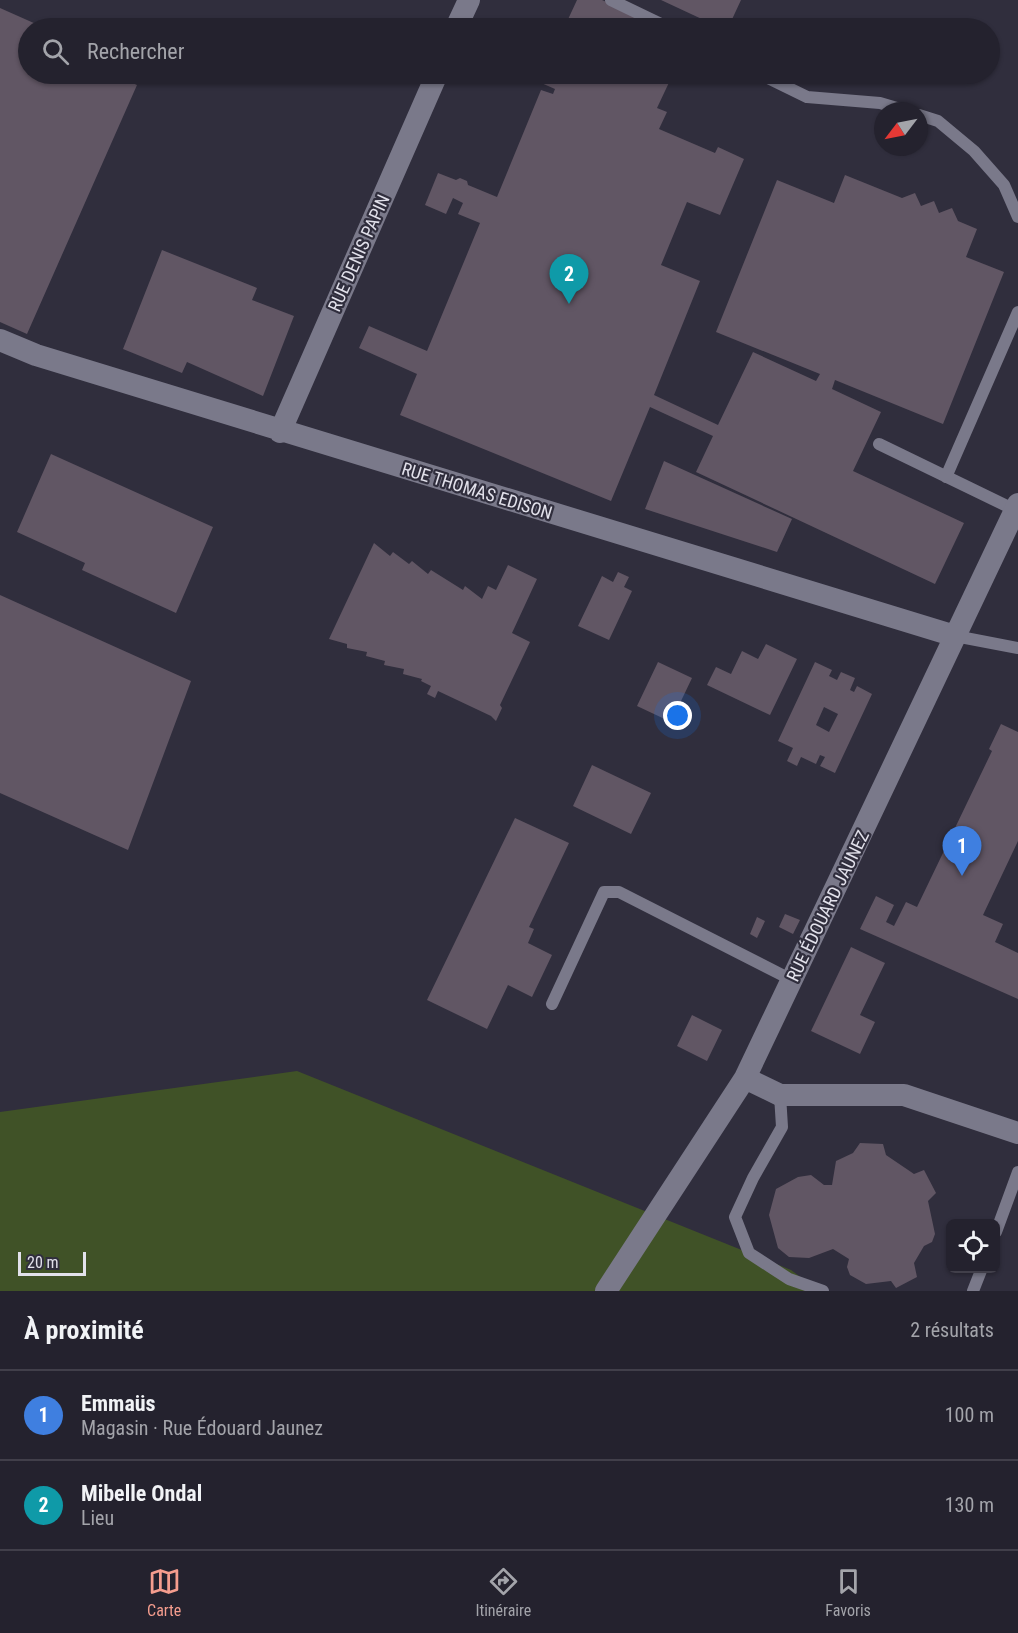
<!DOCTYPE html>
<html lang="fr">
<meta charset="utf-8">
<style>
body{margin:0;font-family:"Roboto Condensed",sans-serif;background:#302f3a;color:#f1f3f6}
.controls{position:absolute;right:18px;bottom:18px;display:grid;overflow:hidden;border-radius:9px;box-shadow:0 2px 4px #0004}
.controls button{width:54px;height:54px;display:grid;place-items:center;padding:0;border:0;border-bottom:2px solid #413f4a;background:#24222e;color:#f1f3f6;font:30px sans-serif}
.compass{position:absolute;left:874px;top:102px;width:54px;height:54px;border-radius:50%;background:#24222e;box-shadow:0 2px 4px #0004;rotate:238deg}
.scale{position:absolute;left:18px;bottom:15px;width:68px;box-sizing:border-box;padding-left:6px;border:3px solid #e2e1eb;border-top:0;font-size:16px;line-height:21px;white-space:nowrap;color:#e2e1eb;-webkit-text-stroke:4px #302e3d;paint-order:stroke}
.you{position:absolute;left:678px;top:716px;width:21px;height:21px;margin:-15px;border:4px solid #fff;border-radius:50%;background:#1a73e8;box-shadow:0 0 0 9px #1a73e833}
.badge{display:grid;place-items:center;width:39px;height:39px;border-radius:50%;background:#f59d8e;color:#fff;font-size:20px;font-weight:700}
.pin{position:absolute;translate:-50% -50px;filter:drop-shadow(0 2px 3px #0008)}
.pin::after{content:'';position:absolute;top:32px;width:21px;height:18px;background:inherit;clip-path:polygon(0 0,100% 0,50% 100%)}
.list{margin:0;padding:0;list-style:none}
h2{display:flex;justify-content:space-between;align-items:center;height:78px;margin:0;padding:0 24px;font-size:26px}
h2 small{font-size:20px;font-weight:400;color:#a3a4aa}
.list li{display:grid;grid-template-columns:39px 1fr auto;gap:18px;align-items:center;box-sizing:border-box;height:90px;padding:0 24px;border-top:2px solid #413f4a}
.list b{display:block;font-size:22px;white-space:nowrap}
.list p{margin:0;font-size:20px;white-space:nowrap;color:#a3a4aa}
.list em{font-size:20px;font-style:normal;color:#a3a4aa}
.icon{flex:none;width:33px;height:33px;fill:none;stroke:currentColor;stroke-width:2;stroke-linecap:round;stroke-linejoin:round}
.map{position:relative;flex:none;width:1018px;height:1291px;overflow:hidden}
.search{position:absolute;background:#24222e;box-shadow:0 2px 4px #0004;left:18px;right:18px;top:18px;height:66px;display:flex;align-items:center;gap:15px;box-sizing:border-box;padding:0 21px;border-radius:33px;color:#a3a4aa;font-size:22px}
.sheet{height:258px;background:#24222e}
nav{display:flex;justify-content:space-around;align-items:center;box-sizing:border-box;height:84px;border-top:2px solid #413f4a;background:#24222e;font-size:16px;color:#a3a4aa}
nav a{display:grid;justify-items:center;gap:3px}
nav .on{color:#f59d8e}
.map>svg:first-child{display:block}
.green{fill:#405227}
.building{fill:#615664;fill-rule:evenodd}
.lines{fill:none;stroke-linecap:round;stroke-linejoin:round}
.service{stroke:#7a798a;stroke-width:12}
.minor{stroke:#7a798a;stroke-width:22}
.labels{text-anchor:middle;stroke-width:4.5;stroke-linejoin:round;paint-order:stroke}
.street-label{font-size:18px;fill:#e2e1eb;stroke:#302e3d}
</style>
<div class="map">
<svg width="1018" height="1291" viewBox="0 0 1018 1291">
<rect width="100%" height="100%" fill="#302e3d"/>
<!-- green -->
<path class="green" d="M297,1071l494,199 28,21h-819v-179z"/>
<!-- building -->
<path class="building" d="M577,0h25l63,28h-101z
M661,0h80l-13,28h-7z
M0,8l45,20h-17v46h85l24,11 -110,249 -27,-12z
M543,74h130l-16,34 10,4 -8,17 56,24 3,-6 26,12 -24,56 -33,-13 -26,63 39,16 -46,114 64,30 35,-73 63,29 4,-7 -104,-42 61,-152 57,23 11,-28 57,23 13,-5 6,13 13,-5 5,12 13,-5 6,13 19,8 -11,28 38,15 -61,152 -108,-44 -3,9 49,23 -28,59 111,52 -29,61 -239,-112 17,-36 -63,-29 -39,94 -211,-86 17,-41 -58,-26 10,-22 58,25 53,-128 -22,-9 5,-11 -10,-5 -7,16 -21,-9 13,-32 18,7 4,-2 7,3 1,4 29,12 44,-107 12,4 2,-5 -16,-7z
M162,250l95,38 -5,12 42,16 -31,80 -76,-34 -5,11 -59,-24z
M51,454l162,73 -37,86 -94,-43 3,-7 -68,-31z
M664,461l128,58 -15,33 -132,-43z
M374,543l16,13 3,-4 16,12 3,-3 16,13 3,-4 32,20 2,-4 17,13 6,-13 8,4 12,-25 29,14 -25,54 18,9 -30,63 2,3 -6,13 -5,-5 -53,-25 -3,7 -8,-4 4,-8 -10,-5 1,-2 -19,-5 1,-5 -20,-4 1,-4 -19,-5 1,-4 -20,-4v-4l-18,-5z
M618,572l11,5 -5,10 8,4 -23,49 -31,-14 24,-50 11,6z
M0,595l191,86 -63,169 -128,-57z
M766,644l31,15 -27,56 -63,-30 9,-18 15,7 11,-23 16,8z
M658,662l34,16 -21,44 -34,-16z
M815,662l17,8 -3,6 8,4 4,-8 14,6 -5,12 4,2 3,-6 15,8 -37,79 -15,-7 5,-9 -5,-2 -4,9 -15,-7 -4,9 -10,-5 6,-13 -15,-7zM824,707l14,7 -9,18 -13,-7z
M1001,724l17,8v109l-35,74 20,9 -8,18 23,11v46l-158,-70 16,-33 18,9 -8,17 8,4 12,-24 11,5 75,-156 -3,-2z
M592,765l59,28 -20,41 -58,-28z
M515,818l54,25 -40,84 5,2 -6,14 24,12 -20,42 -24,-12 -21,44 -60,-29z
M785,914l15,6 -7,14 -14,-7z
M757,917l8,4 -8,17 -7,-4z
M851,947l34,16 -25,52 15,7 -15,32 -49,-23z
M692,1015l30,15 -15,31 -30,-15z
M860,1143l23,1 3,11 28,19 10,-4 12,23 -8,8 7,33 -3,8 -8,4 -10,17 3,14 -21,11 -5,-7 -25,3 -16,-9 -3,-8 2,-8 -16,-10 -24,9 -20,-1 -11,-9 -9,-33 7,-26 22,-12 13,-2 13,10h8l4,-24 17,-8z"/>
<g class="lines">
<!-- service -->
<path class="service" d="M611,0l58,28
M760,74l47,23 73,6 27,8
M919,115l19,6 36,30 30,34 14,32
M879,444l136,66
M946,477l72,-165
M955,636l63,12
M552,1004l52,-112h15l173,88
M780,1095l2,32 -29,51 -18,39 14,36 40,26 34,12
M996,1232l22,-60
M973,1291l9,-23"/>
<!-- minor -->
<path class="minor" d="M456,28l13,-28
M0,340l36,15 919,281
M280,432l157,-358
M745,1078l35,17h124l114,38
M606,1291l139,-213 273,-574"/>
</g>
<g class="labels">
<!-- street labels -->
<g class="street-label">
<text transform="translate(359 253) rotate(-66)" y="6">RUE DENIS PAPIN</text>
<text transform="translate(477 491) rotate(17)" y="6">RUE THOMAS EDISON</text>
<text transform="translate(828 906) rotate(-64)" y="6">RUE ÉDOUARD JAUNEZ</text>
</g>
</g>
</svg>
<div class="controls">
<button><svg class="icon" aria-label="locate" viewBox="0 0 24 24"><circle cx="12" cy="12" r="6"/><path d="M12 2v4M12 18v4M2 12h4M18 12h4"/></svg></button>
</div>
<svg class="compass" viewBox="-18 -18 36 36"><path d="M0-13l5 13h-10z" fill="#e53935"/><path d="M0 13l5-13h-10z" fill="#a3a4aa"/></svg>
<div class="scale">20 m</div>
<div class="you"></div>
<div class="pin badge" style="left:962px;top:876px;background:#3f7fe0">1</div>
<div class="pin badge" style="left:569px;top:304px;background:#0f9aa8">2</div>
<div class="search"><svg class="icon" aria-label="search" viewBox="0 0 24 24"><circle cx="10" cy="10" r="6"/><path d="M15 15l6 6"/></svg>Rechercher</div>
</div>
<section class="sheet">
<h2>À proximité<small>2 résultats</small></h2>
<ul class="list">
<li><span class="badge" style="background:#3f7fe0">1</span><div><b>Emmaüs</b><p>Magasin · Rue Édouard Jaunez</p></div><em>100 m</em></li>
<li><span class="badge" style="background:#0f9aa8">2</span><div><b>Mibelle Ondal</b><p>Lieu</p></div><em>130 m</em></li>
</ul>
</section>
<nav>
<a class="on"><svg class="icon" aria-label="map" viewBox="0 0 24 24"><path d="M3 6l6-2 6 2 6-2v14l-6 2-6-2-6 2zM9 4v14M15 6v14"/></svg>Carte</a>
<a><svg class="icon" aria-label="directions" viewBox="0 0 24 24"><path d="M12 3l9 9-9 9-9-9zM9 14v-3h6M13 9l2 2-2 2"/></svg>Itinéraire</a>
<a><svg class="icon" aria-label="saved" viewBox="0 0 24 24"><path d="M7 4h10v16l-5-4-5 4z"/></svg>Favoris</a>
</nav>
